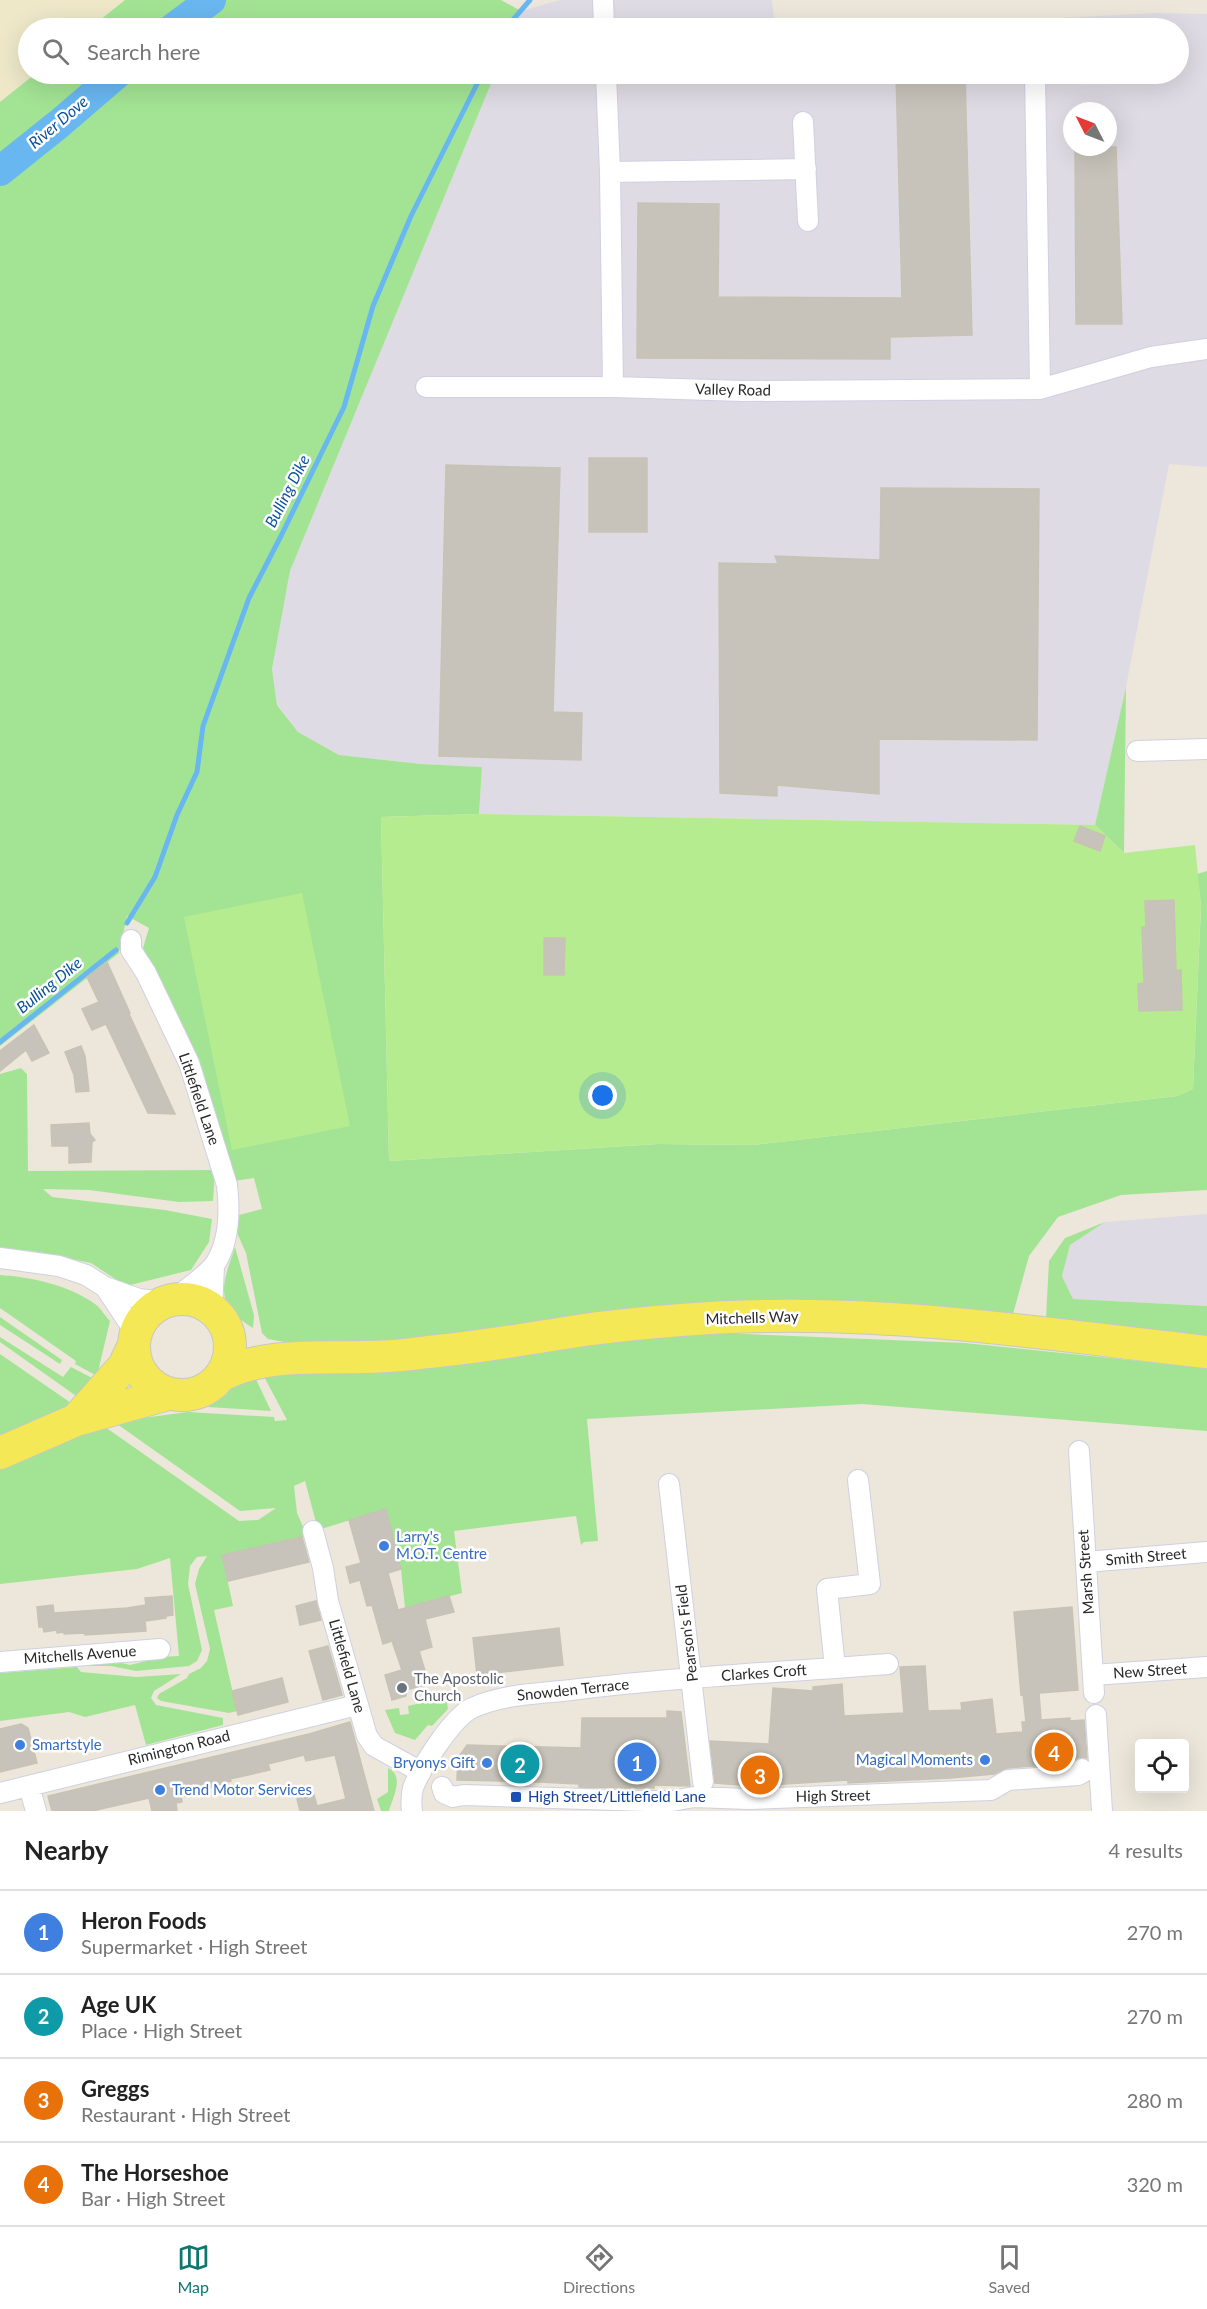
<!DOCTYPE html>
<meta charset="utf-8">
<style>
body{margin:0;font-family:Lato,sans-serif;background:#f6f6f6;color:#222}
.controls{position:absolute;right:18px;bottom:18px;display:grid;overflow:hidden;border-radius:6px;box-shadow:0 6px 24px #0002}
.controls button{width:54px;height:54px;display:grid;place-items:center;padding:0;border:0;border-bottom:2px solid #e0e0e0;background:#fff;color:#222;font:30px sans-serif}
.compass{position:absolute;left:1063px;top:102px;width:54px;height:54px;border-radius:50%;background:#fff;box-shadow:0 6px 24px #0002;rotate:312deg}
.you{position:absolute;left:603px;top:1096px;width:21px;height:21px;margin:-15px;border:4px solid #fff;border-radius:50%;background:#1a73e8;box-shadow:0 0 0 9px #1a73e833}
.badge{display:grid;place-items:center;width:39px;height:39px;border-radius:50%;background:#0f766e;color:#fff;font-size:20px;font-weight:700}
.pin{position:absolute;translate:-50% -50%;border:3px solid #fff;box-shadow:0 2px 6px #0006}
.list{margin:0;padding:0;list-style:none}
h2{display:flex;justify-content:space-between;align-items:center;height:78px;margin:0;padding:0 24px;font-size:26px}
h2 small{font-size:20px;font-weight:400;color:#767676}
.list li{display:grid;grid-template-columns:39px 1fr auto;gap:18px;align-items:center;box-sizing:border-box;height:84px;padding:0 24px;border-top:2px solid #e0e0e0}
.list b{display:block;font-size:22px;white-space:nowrap}
.list p{margin:0;font-size:20px;white-space:nowrap;color:#767676}
.list em{font-size:20px;font-style:normal;color:#767676}
.icon{flex:none;width:33px;height:33px;fill:none;stroke:currentColor;stroke-width:2;stroke-linecap:round;stroke-linejoin:round}
.map{position:relative;flex:none;width:1207px;height:1811px;overflow:hidden}
.search{position:absolute;background:#fff;box-shadow:0 6px 24px #0002;left:18px;right:18px;top:18px;height:66px;display:flex;align-items:center;gap:15px;box-sizing:border-box;padding:0 21px;border-radius:33px;color:#767676;font-size:22px}
.sheet{height:414px;background:#fff}
nav{display:flex;justify-content:space-around;align-items:center;box-sizing:border-box;height:84px;border-top:2px solid #e0e0e0;background:#fff;font-size:16px;color:#767676}
nav a{display:grid;justify-items:center;gap:3px}
nav .on{color:#0f766e}
.map>svg:first-child{display:block}
.industrial{fill:#dfdbe4;fill-rule:evenodd}
.education{fill:#eee8c9}
.green{fill:#a3e494}
.pitch{fill:#b6ec90}
.lines{fill:none;stroke-linecap:round;stroke-linejoin:round}
.stream{stroke:#69b7f1;stroke-width:5}
.river{stroke:#69b7f1;stroke-width:30}
.building{fill:#c7c3ba;stroke:#c7c3b4;stroke-width:1.5}
.street-casing{stroke:#cfd0e2;stroke-width:22}
.primary-casing{stroke:#c7c7c7;stroke-width:34}
.street{stroke:#fff;stroke-width:20}
.primary{stroke:#f4e857;stroke-width:32}
.shop-dot{fill:#3f7fe0;stroke:#fff;stroke-width:2}
.worship-dot{fill:#6b7280;stroke:#fff;stroke-width:2}
.transit-dot{fill:#1a4fb4;stroke:#fff;stroke-width:2}
.labels{text-anchor:middle;stroke-width:5;stroke-linejoin:round;paint-order:stroke}
.street-label{font-size:15px;fill:#292929;stroke:#fff}
.shop-label{font-size:15px;fill:#366cbe;stroke:#fff;text-anchor:start}
.worship-label{font-size:15px;fill:#5b616d;stroke:#fff;text-anchor:start}
.transit-label{font-size:15px;fill:#164399;stroke:#fff;text-anchor:start}
.water-label{font-size:16px;font-style:italic;fill:#0a529c;stroke:#fff}
</style>
<div class="map">
<svg width="1207" height="1811" viewBox="0 0 1207 1811">
<rect width="100%" height="100%" fill="#ece7da"/>
<!-- industrial -->
<path class="industrial" d="M560,0h212l3,28h-262l8,-17z
M1155,13l52,1v453l-38,-3 -43,223 -31,138 -616,-11 3,-47 -61,-3 -82,-9 -41,-23 -21,-28 -5,-35 18,-98 205,-497h683v-46h-297zM1072,111h36v36h-36z
M1207,1214v92l-134,-7 -11,-23 8,-32 35,-22z"/>
<!-- education -->
<path class="education" d="M0,0h125l-35,28h-62v46h7l-35,28z"/>
<!-- green -->
<path class="green" d="M125,0h376l20,11 -8,17h-423z
M35,74h460l-205,497 -18,98 5,36 21,27 41,23 82,9 61,3 -3,47 -98,3 8,344 269,-17 95,1 424,-49 16,-7 8,-184 -4,-31 10,-3v319l-86,5 -63,22 -29,39 -16,58 -560,22 -146,10 -39,-7 -6,-6 -16,-80 -9,-20 2,-18 23,-6 -8,-31 -20,3 -32,-113 -59,-120 6,-20 -22,-12 -8,37 -119,93v-944z
M1126,687l-2,166 -29,-28z
M21,1068l6,6 1,97 187,-1 -2,31 -34,1 -90,-12 -46,-1 9,8 113,13 47,9 -3,23 -18,28 -65,16 -35,-23 -58,-12 -33,-2v-175z
M1105,1222l-35,23 -8,31 11,23 134,7v31l-161,-19 3,-57 16,-23z
M235,1247l19,68 -1,13c-40,-26 -31,-42 -18,-81z
M0,1275c31,2 69,10 95,29 6,4 10,12 15,17l-13,55 -22,-12 1,-3 -76,-53z
M0,1317l62,43 -2,4 -60,-39z
M670,1331l295,12 242,25v63l-345,-27 -275,15 11,122 -14,1 -3,3 -5,-29 -122,15 8,62 -57,15 -4,-39 -15,-60 -68,21 -13,-49 -11,5 3,27 10,23 -85,19 11,51 -19,4 23,101 -8,2 -68,-12 -4,-3 2,-4 28,-16 2,-4 12,-6 6,-7 3,-12 -15,-65 4,-15 8,-13 -10,1 -7,9 -2,18 14,66 -5,11 -8,5 -53,5 -25,-5h-25v-3l22,-3 22,5 32,-8 17,-1 -9,-98 -33,11 -137,15v-120l98,-42 141,99 19,-1 18,-12 -36,3 -130,-92 17,1 61,-8 86,5 1,4 12,-1 -26,-49z
M0,1337l63,40 8,-10 25,13 -17,18 -79,-56z
M0,1354l74,51 -74,33z
M254,1375l17,36 -63,-4 18,-12 7,-10z
M77,1667l4,5 56,5 44,-3 -27,17 -3,7 5,7 67,13v7l-77,20 -11,-40 -50,12 -16,-5 -69,9v-48z
M446,1697l2,12 -16,17 -4,-1 -13,15 -20,-7 -10,-23 14,-2 1,7 9,-1 -1,-8z
M388,1768c17,8 5,29 1,43h-8l-4,-12 11,-7z"/>
<!-- pitch -->
<path class="pitch" d="M479,814l616,11 29,28 71,-8 6,60 -8,184 -16,7 -424,49 -95,-1 -269,17 -8,-344z
M302,893l48,233 -118,24 -48,-233z"/>
<g class="lines">
<!-- stream -->
<path class="stream" d="M506,28l24,-28
M127,923l28,-46 22,-62 20,-43 6,-46 46,-128 32,-62 63,-129 29,-101 38,-90 71,-142
M0,1042l116,-92"/>
<!-- river -->
<path class="river" d="M173,28l38,-28
M0,171l60,-48 57,-49"/>
</g>
<!-- building -->
<path class="building" d="M896,74h69l7,261 -82,2v22l-253,-1 1,-155 81,1 -1,93 184,1z
M1075,147h41l6,177h-46z
M589,458h58v74h-58z
M446,465l114,3 -7,244 29,1 -1,47 -142,-4z
M881,488l158,1 -2,251 -158,-1v55l-102,-9v11l-57,-3 -1,-230 59,1 -3,-8 105,4z
M1080,826l25,10 -5,15 -26,-10z
M1174,900l2,71 5,-1 1,40 -43,1 -1,-27 6,-1 -2,-56h4l-1,-26z
M544,938h21l-1,37h-20z
M107,962l23,51 -1,1 46,100 -27,-1 -42,-89 -14,6 -10,-21 17,-7 -12,-25z
M34,1025l15,28 -17,8 -6,-11 -26,21v-20z
M81,1046l4,10 4,35 -13,1 -2,-17 -9,-23z
M89,1123l1,11 5,6 -3,2 -1,20 -22,1v-17h-17l-1,-21z
M386,1509l15,60 -13,4 10,37 51,-14 5,16 -29,7 7,28 -13,4 10,33 -23,6v6l-14,4 -7,-25 17,-5 -10,-29 -9,3 -11,-39 -5,1 -7,-26 -10,3 -4,-16 15,-4 -12,-43z
M302,1537l7,25 -81,19 -6,-26z
M172,1596l1,19 -7,1v2l-21,3 1,10 -61,4v-2l-21,1v-2l-7,1v-3l-13,2 -1,-5h-4l-2,-20 16,-2 1,8 73,-5 19,-3 -1,-7z
M316,1601l5,19 -21,5 -4,-19z
M1072,1607l6,83 -39,3 2,27 29,-2v3l14,-1 3,38h-10l-6,5 -64,5 -13,6 -44,4 -102,5v-3l-96,6 -37,-3 -5,-42 59,3 4,-56 40,3v-4l29,-3 2,32 60,-3 -4,-46 25,-1 3,45 34,-1 -1,-7 31,-4 4,35 27,-2 -1,-10h4l-3,-28 -2,1 -7,-83z
M559,1628l4,37 -86,10 -4,-37z
M328,1646l14,49 -19,5 -14,-49z
M282,1678l6,24 -50,13 -6,-24z
M667,1711l14,1 9,74 -36,-1v3h-28l-47,-1v-3l-40,-2 -82,-2 1,-22 9,-13 114,3 1,-30h85z
M350,1722l24,89h-74l-3,-12 17,-4 3,11 29,-7 -11,-44 -29,6 -2,-6 -36,9 2,6 -40,9 1,2 -50,16 1,5 -6,1 1,8h-25l-3,-13 -57,13h-40l-4,-15 261,-62z
M21,1724l7,4 9,35 -37,9v-43z"/>
<g class="lines">
<!-- street casing -->
<g class="street-casing">
<path id="street" d="M603,0l1,28
M606,74l4,98 3,215
M1035,74l5,315
M803,122l5,99
M610,172l196,-3
M426,387h187l131,4 296,-2 111,-32 56,-8
M1137,751l70,-2
M131,940v10l15,23 43,90 38,122c3,26 3,56 -12,79 -10,13 -28,24 -40,35
M0,1258l59,8 27,9 19,12 34,12 24,3
M105,1287l30,45
M212,1309l2,-43
M1079,1451l15,242
M858,1480l12,104 -43,5 8,79 53,-4
M669,1484l34,298
M313,1531l10,37 5,33 39,135 7,10 47,26
M1086,1562l121,-10
M0,1662l160,-13
M1093,1675l114,-8
M1096,1715l6,96
M29,1786l7,25
M442,1787l2,6 9,4 11,-2 182,6h26l22,-4 55,2 242,-9 17,-10 70,-5 4,-2v-4
M0,1793l357,-88
M412,1811c-1,-8 -1,-15 1,-23 8,-21 39,-70 59,-80 30,-14 66,-14 99,-18 88,-11 176,-16 264,-22"/>
</g>
<!-- primary casing -->
<g class="primary-casing">
<path id="primary" d="M134 1347a48 48 0 1 1 96 0a48 48 0 1 1-96 0Z
M222,1375c43,-22 94,-17 142,-18 21,0 43,-2 64,-5 55,-5 109,-15 163,-23 57,-7 116,-12 174,-13 148,-3 296,20 442,36
M76,1420l48,-54 9,-19
M0,1453l76,-33 92,-26"/>
</g>
<!-- street -->
<use href="#street" class="street"/>
<!-- primary -->
<use href="#primary" class="primary"/>
</g>
<!-- markers -->
<g class="shop-dot">
<circle cx="384" cy="1546" r="6"/>
<circle cx="20" cy="1745" r="6"/>
<circle cx="985" cy="1760" r="6"/>
<circle cx="487" cy="1763" r="6"/>
<circle cx="160" cy="1790" r="6"/>
</g>
<circle class="worship-dot" cx="402" cy="1688" r="6"/>
<rect class="transit-dot" x="510" y="1791" width="12" height="12" rx="3"/>
<g class="labels">
<!-- street labels -->
<g class="street-label">
<text transform="translate(733 390) rotate(1)" y="5">Valley Road</text>
<text transform="translate(199 1099) rotate(71)" y="5">Littlefield Lane</text>
<text transform="translate(752 1318) rotate(-2)" y="5">Mitchells Way</text>
<text transform="translate(1146 1557) rotate(-5)" y="5">Smith Street</text>
<text transform="translate(1086 1572) rotate(-94)" y="5">Marsh Street</text>
<text transform="translate(687 1633) rotate(-97)" y="5">Pearson's Field</text>
<text transform="translate(80 1655) rotate(-4)" y="5">Mitchells Avenue</text>
<text transform="translate(347 1666) rotate(74)" y="5">Littlefield Lane</text>
<text transform="translate(1150 1671) rotate(-4)" y="5">New Street</text>
<text transform="translate(764 1673) rotate(-4)" y="5">Clarkes Croft</text>
<text transform="translate(573 1690) rotate(-6)" y="5">Snowden Terrace</text>
<text transform="translate(179 1748) rotate(-14)" y="5">Rimington Road</text>
<text transform="translate(833 1796) rotate(-1)" y="5">High Street</text>
</g>
<!-- shop labels -->
<g class="shop-label">
<text x="396" y="1542">Larry's<tspan x="396" dy="17">M.O.T. Centre</tspan></text>
<text x="32" y="1750">Smartstyle</text>
<text x="973" y="1765" text-anchor="end">Magical Moments</text>
<text x="475" y="1768" text-anchor="end">Bryonys Gift</text>
<text x="172" y="1795">Trend Motor Services</text>
</g>
<!-- worship labels -->
<g class="worship-label">
<text x="414" y="1684">The Apostolic<tspan x="414" dy="17">Church</tspan></text>
</g>
<!-- transit labels -->
<g class="transit-label">
<text x="528" y="1802">High Street/Littlefield Lane</text>
</g>
<!-- water labels -->
<g class="water-label">
<text transform="translate(58 122) rotate(-40)" y="6">River Dove</text>
<text transform="translate(287 491) rotate(-63)" y="6">Bulling Dike</text>
<text transform="translate(49 985) rotate(-39)" y="6">Bulling Dike</text>
</g>
</g>
</svg>
<div class="controls">
<button><svg class="icon" aria-label="locate" viewBox="0 0 24 24"><circle cx="12" cy="12" r="6"/><path d="M12 2v4M12 18v4M2 12h4M18 12h4"/></svg></button>
</div>
<svg class="compass" viewBox="-18 -18 36 36"><path d="M0-13l5 13h-10z" fill="#e53935"/><path d="M0 13l5-13h-10z" fill="#767676"/></svg>
<div class="you"></div>
<div class="pin badge" style="left:637px;top:1762px;background:#3f7fe0">1</div>
<div class="pin badge" style="left:520px;top:1764px;background:#0f9aa8">2</div>
<div class="pin badge" style="left:760px;top:1775px;background:#e8710a">3</div>
<div class="pin badge" style="left:1054px;top:1752px;background:#e8710a">4</div>
<div class="search"><svg class="icon" aria-label="search" viewBox="0 0 24 24"><circle cx="10" cy="10" r="6"/><path d="M15 15l6 6"/></svg>Search here</div>
</div>
<section class="sheet">
<h2>Nearby<small>4 results</small></h2>
<ul class="list">
<li><span class="badge" style="background:#3f7fe0">1</span><div><b>Heron Foods</b><p>Supermarket · High Street</p></div><em>270 m</em></li>
<li><span class="badge" style="background:#0f9aa8">2</span><div><b>Age UK</b><p>Place · High Street</p></div><em>270 m</em></li>
<li><span class="badge" style="background:#e8710a">3</span><div><b>Greggs</b><p>Restaurant · High Street</p></div><em>280 m</em></li>
<li><span class="badge" style="background:#e8710a">4</span><div><b>The Horseshoe</b><p>Bar · High Street</p></div><em>320 m</em></li>
</ul>
</section>
<nav>
<a class="on"><svg class="icon" aria-label="map" viewBox="0 0 24 24"><path d="M3 6l6-2 6 2 6-2v14l-6 2-6-2-6 2zM9 4v14M15 6v14"/></svg>Map</a>
<a><svg class="icon" aria-label="directions" viewBox="0 0 24 24"><path d="M12 3l9 9-9 9-9-9zM9 14v-3h6M13 9l2 2-2 2"/></svg>Directions</a>
<a><svg class="icon" aria-label="saved" viewBox="0 0 24 24"><path d="M7 4h10v16l-5-4-5 4z"/></svg>Saved</a>
</nav>
